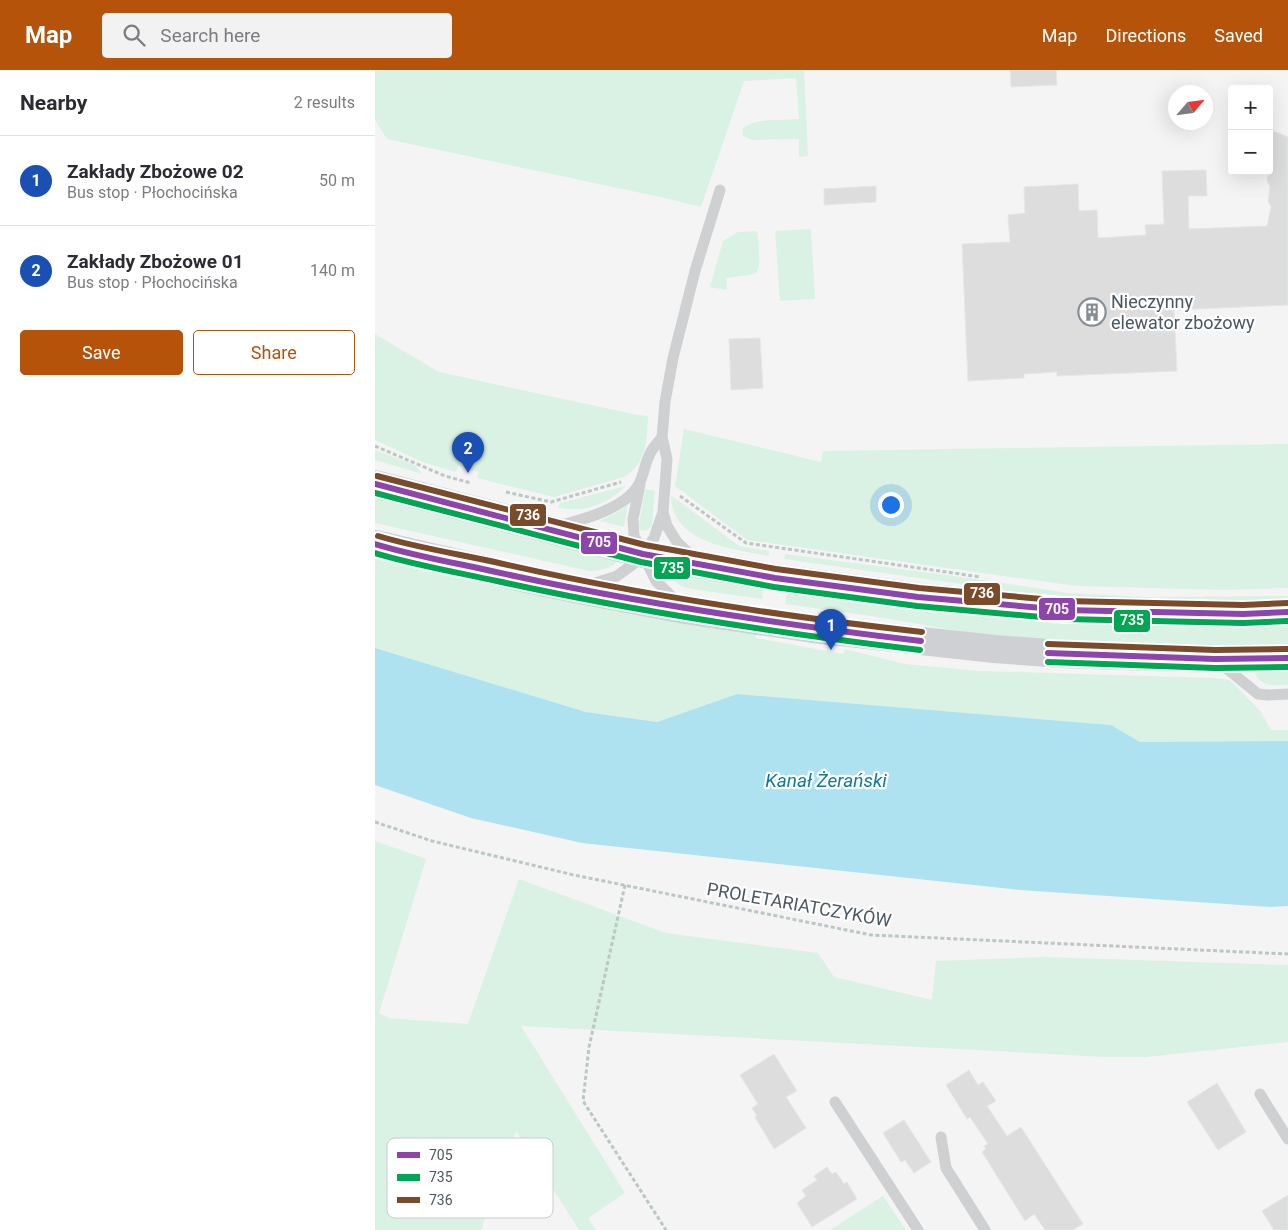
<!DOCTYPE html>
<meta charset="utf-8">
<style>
body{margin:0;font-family:Roboto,sans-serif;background:#f2f2f3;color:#2b2b33}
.controls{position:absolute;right:15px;top:15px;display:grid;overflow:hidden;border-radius:5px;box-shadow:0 5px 20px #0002}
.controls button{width:45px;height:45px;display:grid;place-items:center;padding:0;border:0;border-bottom:1px solid #e1e1e2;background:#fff;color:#2b2b33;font:25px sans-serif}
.compass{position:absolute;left:793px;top:15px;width:45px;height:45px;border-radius:50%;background:#fff;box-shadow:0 5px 20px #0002;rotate:62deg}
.you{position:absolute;left:515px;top:434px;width:18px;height:18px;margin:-12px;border:4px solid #fff;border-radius:50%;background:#1a73e8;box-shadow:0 0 0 8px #1a73e833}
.badge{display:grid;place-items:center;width:32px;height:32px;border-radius:50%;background:#b45309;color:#fff;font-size:16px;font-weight:700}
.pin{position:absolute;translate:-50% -41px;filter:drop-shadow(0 1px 2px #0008)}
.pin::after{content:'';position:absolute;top:26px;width:18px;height:15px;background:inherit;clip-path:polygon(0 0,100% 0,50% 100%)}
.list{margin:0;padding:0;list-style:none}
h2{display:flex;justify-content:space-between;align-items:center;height:65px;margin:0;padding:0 20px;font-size:21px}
h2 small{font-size:16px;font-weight:400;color:#7c7c81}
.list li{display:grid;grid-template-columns:32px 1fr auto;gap:15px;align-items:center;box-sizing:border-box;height:90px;padding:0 20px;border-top:1px solid #e1e1e2}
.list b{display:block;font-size:19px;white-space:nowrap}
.list p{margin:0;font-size:16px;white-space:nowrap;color:#7c7c81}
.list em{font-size:16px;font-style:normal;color:#7c7c81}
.actions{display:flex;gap:10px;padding:15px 20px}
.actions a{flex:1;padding:11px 0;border:1px solid #b45309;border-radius:5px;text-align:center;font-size:18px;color:#b45309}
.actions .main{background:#b45309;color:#fff}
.icon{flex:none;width:28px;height:28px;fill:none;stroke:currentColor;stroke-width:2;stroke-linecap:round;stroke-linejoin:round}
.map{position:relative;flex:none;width:913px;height:1160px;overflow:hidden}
header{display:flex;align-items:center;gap:30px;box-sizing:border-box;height:70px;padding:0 25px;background:#b45309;color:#fff}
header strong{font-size:24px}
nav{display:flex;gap:28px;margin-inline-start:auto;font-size:18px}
.search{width:350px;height:45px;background:#f2f2f3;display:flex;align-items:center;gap:12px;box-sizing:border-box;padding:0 18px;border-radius:5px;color:#7c7c81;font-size:19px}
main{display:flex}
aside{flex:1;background:#fff}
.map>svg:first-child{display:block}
.green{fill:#d9f2e3}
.water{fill:#aee2f0}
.building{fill:#ddddde;stroke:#e5e6e7}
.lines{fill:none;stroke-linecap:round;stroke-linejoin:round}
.path{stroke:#bcc7c4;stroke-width:3;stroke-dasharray:4 2.5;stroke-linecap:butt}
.lane{stroke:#ced0d2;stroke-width:11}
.secondary{stroke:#ced0d4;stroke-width:28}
.bus-1-casing{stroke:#fff;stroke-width:10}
.bus-2-casing{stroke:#fff;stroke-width:10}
.bus-3-casing{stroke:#fff;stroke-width:10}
.bus-1{stroke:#8e44ad;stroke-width:6}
.bus-2{stroke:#00a651;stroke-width:6}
.bus-3{stroke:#7a4b2a;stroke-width:6}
.labels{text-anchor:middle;stroke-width:4.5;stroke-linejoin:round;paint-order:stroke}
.poi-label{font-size:18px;fill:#4a5661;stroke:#fff;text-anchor:start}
.street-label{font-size:18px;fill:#4a5661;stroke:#fff}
.water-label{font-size:19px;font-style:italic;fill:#0c7c9b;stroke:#fff}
.key{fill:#fff;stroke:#c9ccd0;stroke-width:1}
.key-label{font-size:14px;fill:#4a5661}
.line-badge{stroke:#fff;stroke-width:2}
.badge-label{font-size:14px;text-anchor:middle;font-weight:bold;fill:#fff}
</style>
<header>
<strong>Map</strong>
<div class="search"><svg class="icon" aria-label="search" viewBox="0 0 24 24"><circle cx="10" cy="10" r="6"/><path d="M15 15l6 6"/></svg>Search here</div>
<nav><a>Map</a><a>Directions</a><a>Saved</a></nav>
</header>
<main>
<aside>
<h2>Nearby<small>2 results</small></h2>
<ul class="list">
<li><span class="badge" style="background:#1a4fb4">1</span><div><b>Zakłady Zbożowe 02</b><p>Bus stop · Płochocińska</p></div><em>50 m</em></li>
<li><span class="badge" style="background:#1a4fb4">2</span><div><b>Zakłady Zbożowe 01</b><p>Bus stop · Płochocińska</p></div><em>140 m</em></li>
</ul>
<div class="actions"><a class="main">Save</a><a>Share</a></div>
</aside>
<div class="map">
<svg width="913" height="1160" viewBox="0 0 913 1160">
<rect width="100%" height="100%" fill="#f4f4f4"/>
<!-- green -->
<path class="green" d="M0,0h429l4,86 -9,1v-18l-47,1 -9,-4 -1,-7c14,-12 38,-8 57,-10l-3,-41 -52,3 -43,126 -36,-9 -278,-59 -12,-19z
M436,159l4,70 -35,2 -5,-70z
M382,161c1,11 6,37 -2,43l-29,4 1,12 -17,-3 13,-46 15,-9z
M0,264l64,38 198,43 11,1c-1,24 -1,47 -24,61l-70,20 -77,-19 2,-6 -21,-6 -2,6 -34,-10 -47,-22z
M309,359l137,33 2,-11 465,-7v144l-62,2 -150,-4 -329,-46 -72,-54z
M0,380l40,15 7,9 -47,-14z
M251,416c-11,11 -28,21 -44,23 -7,1 -17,-1 -24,-1l2,-5z
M270,419l10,2 -3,34c-3,5 -6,7 -12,5l-1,-6z
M0,425l141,40 103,24c-7,10 -19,12 -30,12l-214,-48z
M296,425l68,51 30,5v5c-35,-7 -98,-12 -98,-61z
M253,434l-4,23 -24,-6 20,-10z
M410,484l199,26 84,13 78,4 142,-1v5l-220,-2 -284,-40z
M0,485c126,36 252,58 381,78v5l87,16 2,-5 60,15 74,7 237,7 13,2 10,9 22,23 10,18h17v11l-148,1 -29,-17 -374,-31 -80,28 -71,-10 -211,-64z
M290,498l99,16 -2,15 -71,-10 -10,-3 -18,-13z
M413,520l500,34v22l-59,1 -233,-9 -111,-20 -100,-14z
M913,598v17c-13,0 -28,3 -33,-13l5,-3z
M0,771l51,18 -47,154 10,5 79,6 51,-145 147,54 152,20 16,24 98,23 4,-39 107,-4 245,8v77l-143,15h-38l-586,-31 104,167 -37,25 8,12h-17l-63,-99 -35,99h-106z
M508,1126l23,34h-76z"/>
<!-- water -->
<path class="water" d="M0,578l211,64 71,10 80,-28 374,31 29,17 148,-1v165l-18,1 -250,-17 -438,-47 -111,-25 -96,-33z"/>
<!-- building -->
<path class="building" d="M635,0h46l1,15 -46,2z
M894,59l19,8v168l-114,5 3,61 -120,5v-4l-33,2v4l-56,3 -6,-137 48,-2 -2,-27 17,-2 -1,-26 54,-3 1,27 18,-1 1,28 48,-3 -1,-10 19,-1 -2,-53 44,-1 1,26h-19l1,33 78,-3 4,-19 -3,-6 2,-14 -3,-7 2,-9z
M501,116v16l-52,3v-16z
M385,268l3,50 -32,2 -2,-51z
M399,984l23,37 -11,6 20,31 -32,21 -19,-32 2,-1 -5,-8 6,-4 -18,-29z
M594,1000l9,15 5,-3 13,19 -9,5 20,30 14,-9 62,97 -10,6h-28l-11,-16 -9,7 -43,-69 4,-3 -2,-3 4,-2 -18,-27 -3,2 -21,-34z
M842,1013l29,49 -28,18 -31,-48z
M529,1050l27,42 -17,11 -9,-13 -4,2 -18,-29z
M452,1097l5,7 4,-2 8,12 3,-2 10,17 -45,28 -15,-24 9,-7 -4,-6 15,-10 -3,-4z
M913,1125v35h-14l-12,-19z"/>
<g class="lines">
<!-- path -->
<path class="path" d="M0,376l70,30 26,7
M131,422l45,10 70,-20
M305,426l66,47 235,34
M0,752l57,19 142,34 297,60 417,19
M250,815l-36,162 -6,54 83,129"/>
<!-- lane -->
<path class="lane" d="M265,414l-7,35 1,17 22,45 22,22
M186,455c25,-6 68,-18 79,-43 4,-9 5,-18 9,-26 2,-7 9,-13 13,-19
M319,488l-17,-16 -10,-16 -4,-14 4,-53 -5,-22 3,-35 8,-44 22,-87 25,-81
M214,515l28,-9 15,-11 11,-11 11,-16 9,-26
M845,593l38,31 10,1 20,-1
M885,1024l28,45
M460,1032l83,128
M566,1067l5,31 39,62"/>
<!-- secondary -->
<path class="secondary" d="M0,414l268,70 132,24 143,19 147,13 178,4 45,-2
M0,474l152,35 48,10 110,21 128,19 181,20 68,5 153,5 73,-1"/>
<!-- bus-1 casing -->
<g class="bus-1-casing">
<path id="bus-1" d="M0,414l268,70 132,24 143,19 147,13 178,4 45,-2
M0,474c40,12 81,19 121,28 141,31 282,52 425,69
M673,583l167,6 73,-1"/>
</g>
<!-- bus-2 casing -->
<g class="bus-2-casing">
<path id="bus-2" d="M0,423l266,69 133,25 143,19 147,13 179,4 45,-2
M0,483c40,12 81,19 122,28 140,31 281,52 423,69
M673,592l167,6 73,-1"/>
</g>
<!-- bus-3 casing -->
<g class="bus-3-casing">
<path id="bus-3" d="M2,406l268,69 131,24 143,19 146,13 178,4 45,-2
M3,466c40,12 81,18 121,27 140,32 281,53 423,69
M673,574l167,6 73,-1"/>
</g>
<!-- bus-1 -->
<use href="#bus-1" class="bus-1"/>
<!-- bus-2 -->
<use href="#bus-2" class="bus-2"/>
<!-- bus-3 -->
<use href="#bus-3" class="bus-3"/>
</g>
<!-- icons -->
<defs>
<g id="building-ring" transform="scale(1.4375)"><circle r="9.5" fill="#fff" stroke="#868d94" stroke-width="1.5"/><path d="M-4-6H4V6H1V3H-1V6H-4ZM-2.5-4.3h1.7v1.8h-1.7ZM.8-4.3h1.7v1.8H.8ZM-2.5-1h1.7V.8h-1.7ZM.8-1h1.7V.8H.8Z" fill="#868d94"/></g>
</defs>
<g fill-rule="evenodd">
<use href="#building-ring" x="717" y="242"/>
</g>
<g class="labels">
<!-- poi labels -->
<g class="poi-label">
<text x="736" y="238">Nieczynny<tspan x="736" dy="21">elewator zbożowy</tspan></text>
</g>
<!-- street labels -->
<g class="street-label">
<text transform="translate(424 835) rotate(10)" y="6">PROLETARIATCZYKÓW</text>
</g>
<!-- water labels -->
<g class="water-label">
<text x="451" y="717">Kanał Żerański</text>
</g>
</g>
<!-- legend -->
<rect x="12" y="1068" width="166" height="80" rx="8" class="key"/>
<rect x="22" y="1082" width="23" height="6" fill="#8e44ad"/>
<rect x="22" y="1104" width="23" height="7" fill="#00a651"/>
<rect x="22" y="1127" width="23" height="6" fill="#7a4b2a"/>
<g class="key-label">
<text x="54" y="1090">705</text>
<text x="54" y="1112">735</text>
<text x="54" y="1135">736</text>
</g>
<g class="line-badge">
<rect x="134" y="433" width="38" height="24" rx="5" fill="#7a4b2a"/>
<rect x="205" y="461" width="38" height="24" rx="5" fill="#8e44ad"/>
<rect x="278" y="486" width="38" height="24" rx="5" fill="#00a651"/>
<rect x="588" y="512" width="38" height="24" rx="5" fill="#7a4b2a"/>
<rect x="663" y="527" width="38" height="24" rx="5" fill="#8e44ad"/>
<rect x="738" y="539" width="38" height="24" rx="5" fill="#00a651"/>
</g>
<g class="badge-label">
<text x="153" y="450">736</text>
<text x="224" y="477">705</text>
<text x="297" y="503">735</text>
<text x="607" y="528">736</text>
<text x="682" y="544">705</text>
<text x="757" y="555">735</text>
</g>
</svg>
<div class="controls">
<button>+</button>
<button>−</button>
</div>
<svg class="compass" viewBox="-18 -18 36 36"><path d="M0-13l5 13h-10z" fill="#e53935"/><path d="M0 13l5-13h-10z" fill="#7c7c81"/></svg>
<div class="you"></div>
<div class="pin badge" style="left:456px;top:580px;background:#1a4fb4">1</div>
<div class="pin badge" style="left:93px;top:403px;background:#1a4fb4">2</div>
</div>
</main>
